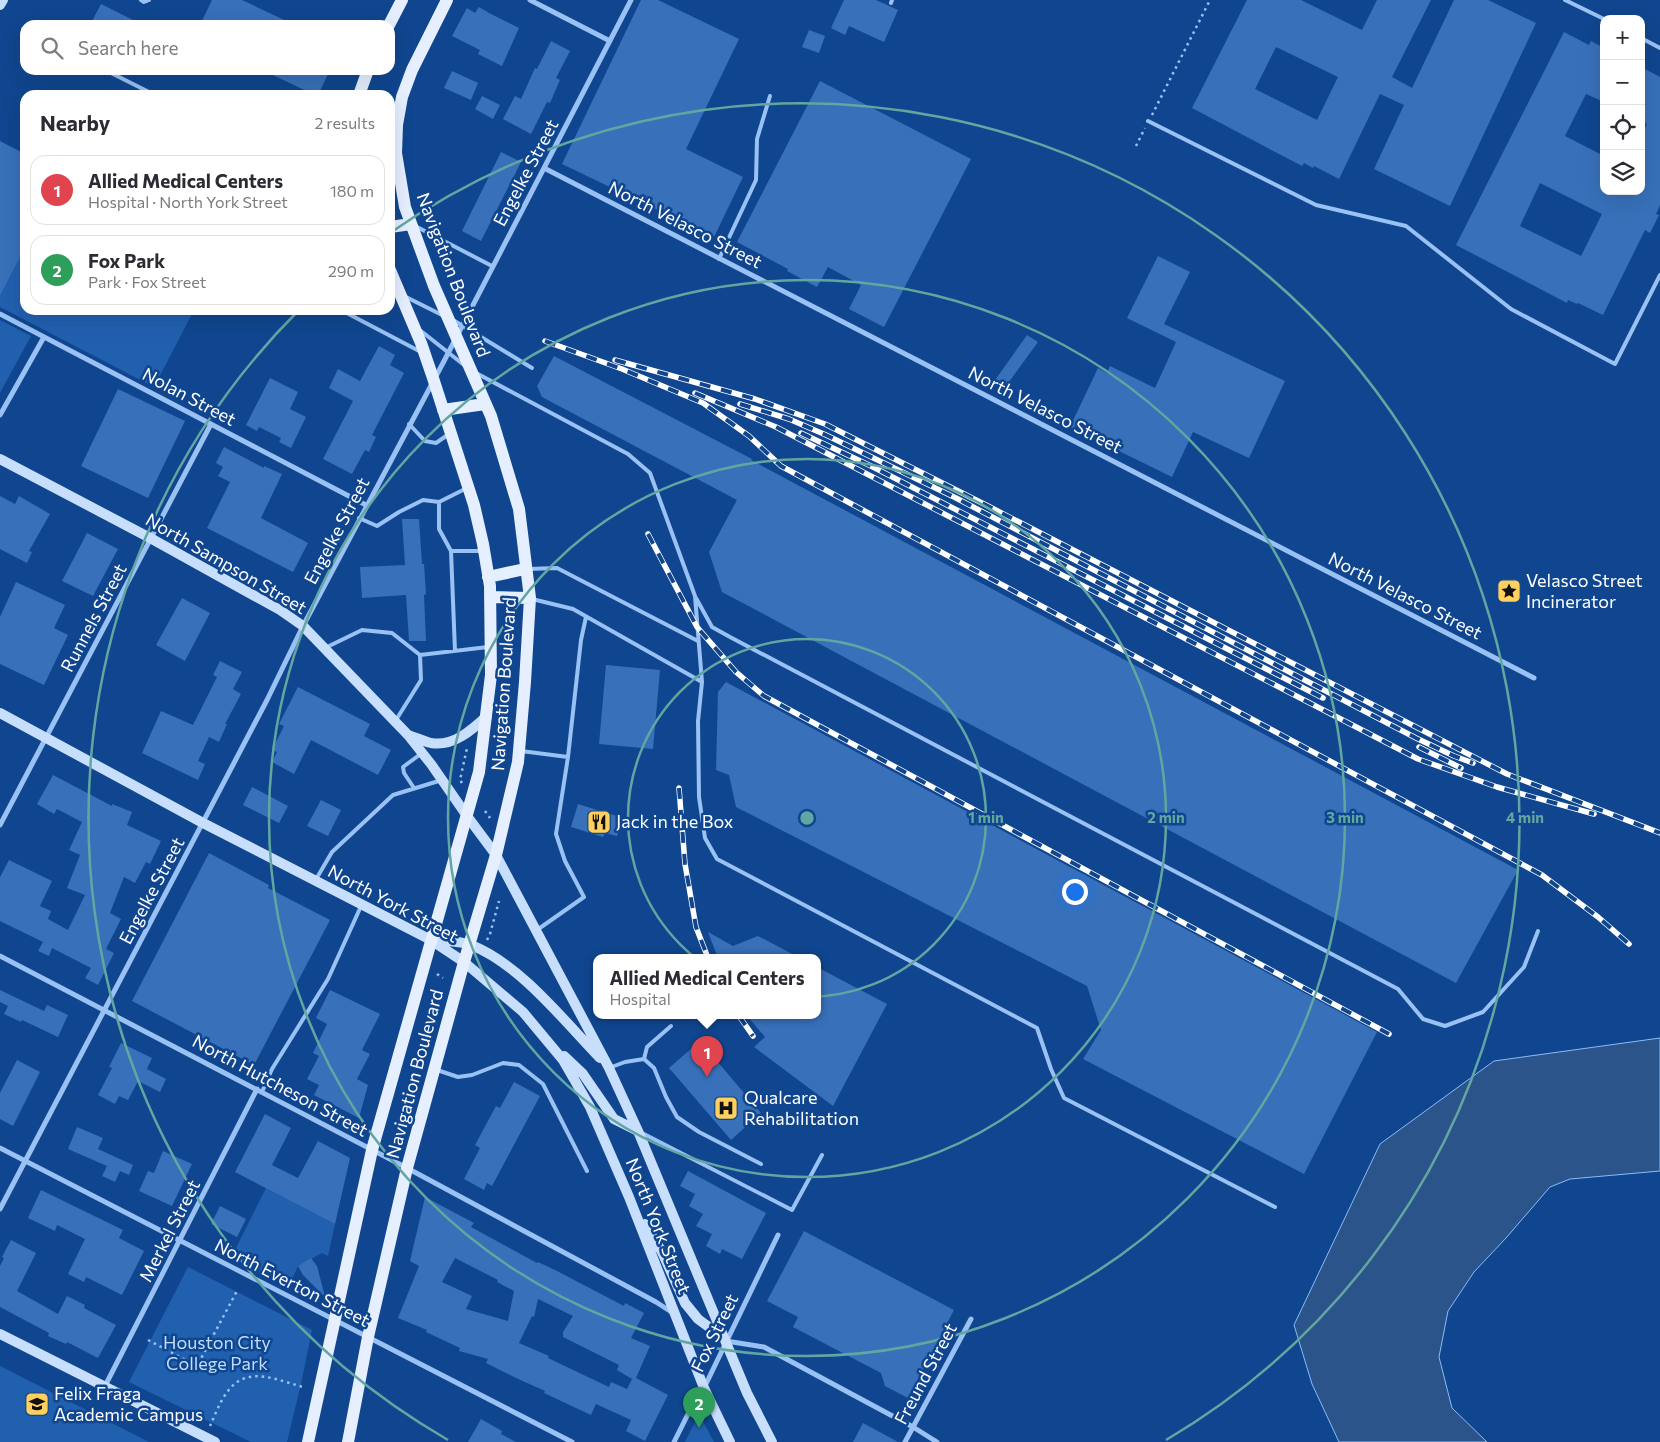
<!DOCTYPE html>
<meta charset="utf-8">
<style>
body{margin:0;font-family:Commissioner,sans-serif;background:#f2f2f3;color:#2b2b33}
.controls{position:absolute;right:15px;top:15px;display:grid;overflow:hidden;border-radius:10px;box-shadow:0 5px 20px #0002}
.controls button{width:45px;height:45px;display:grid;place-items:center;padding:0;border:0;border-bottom:1px solid #e1e1e2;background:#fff;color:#2b2b33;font:25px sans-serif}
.you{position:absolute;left:1074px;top:891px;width:18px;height:18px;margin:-12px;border:4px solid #fff;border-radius:50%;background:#1a73e8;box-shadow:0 0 0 8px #1a73e833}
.badge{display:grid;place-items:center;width:32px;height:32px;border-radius:50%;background:#0f766e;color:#fff;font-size:16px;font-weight:700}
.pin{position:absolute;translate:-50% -41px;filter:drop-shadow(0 1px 2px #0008)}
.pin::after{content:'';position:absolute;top:26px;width:18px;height:15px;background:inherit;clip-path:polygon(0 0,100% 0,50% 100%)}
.popup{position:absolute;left:593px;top:954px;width:228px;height:65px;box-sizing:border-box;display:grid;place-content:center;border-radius:10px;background:#fff;filter:drop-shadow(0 1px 4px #0005);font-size:16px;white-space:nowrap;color:#7c7c81}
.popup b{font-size:19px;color:#2b2b33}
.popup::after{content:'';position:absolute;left:50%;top:100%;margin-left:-10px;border:10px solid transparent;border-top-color:#fff}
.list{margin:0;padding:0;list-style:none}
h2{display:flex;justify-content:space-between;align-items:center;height:65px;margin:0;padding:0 20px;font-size:21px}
h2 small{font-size:16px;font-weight:400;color:#7c7c81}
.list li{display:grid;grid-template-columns:32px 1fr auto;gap:15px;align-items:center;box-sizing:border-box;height:70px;margin:0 10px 10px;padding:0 10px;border:1px solid #e1e1e2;border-radius:15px}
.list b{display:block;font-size:19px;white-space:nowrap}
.list p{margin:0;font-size:16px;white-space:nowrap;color:#7c7c81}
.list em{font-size:16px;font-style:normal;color:#7c7c81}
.icon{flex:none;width:28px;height:28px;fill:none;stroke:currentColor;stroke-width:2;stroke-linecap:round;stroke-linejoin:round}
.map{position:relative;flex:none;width:1660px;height:1442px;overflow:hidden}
.search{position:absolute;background:#fff;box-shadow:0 5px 20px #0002;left:20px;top:20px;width:375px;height:55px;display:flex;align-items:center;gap:12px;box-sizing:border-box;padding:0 18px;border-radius:15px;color:#7c7c81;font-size:19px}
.panel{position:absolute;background:#fff;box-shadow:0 5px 20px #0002;left:20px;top:90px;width:375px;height:225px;border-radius:15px}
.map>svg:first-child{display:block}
.green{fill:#2160af}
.water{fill:#2b548a;stroke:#8abcf7}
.building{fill:#3870b9;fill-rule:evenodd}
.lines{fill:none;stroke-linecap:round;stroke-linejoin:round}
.path{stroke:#99c1f3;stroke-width:2.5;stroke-dasharray:2.5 4;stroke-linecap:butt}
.lane{stroke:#99c1f3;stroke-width:4}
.street{stroke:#99c1f3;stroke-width:5}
.secondary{stroke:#c8defd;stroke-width:10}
.primary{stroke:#e5efff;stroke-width:12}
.rail-casing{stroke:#fff;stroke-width:5.5}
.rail{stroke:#10468f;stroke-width:4;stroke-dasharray:11;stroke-linecap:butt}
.ring{fill:none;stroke:#63a6a1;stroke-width:2.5}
.labels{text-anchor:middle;stroke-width:5;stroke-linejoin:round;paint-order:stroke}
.street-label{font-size:18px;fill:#fff;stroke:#10468f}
.poi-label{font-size:18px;fill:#fff;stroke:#10468f;text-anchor:start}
.park-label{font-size:18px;fill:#c0dcfe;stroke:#10468f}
.centre{fill:#63a6a1;stroke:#10468f;stroke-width:2.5}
.ring-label{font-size:15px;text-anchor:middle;font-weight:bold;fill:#63a6a1;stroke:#10468f;stroke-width:5;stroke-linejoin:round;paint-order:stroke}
</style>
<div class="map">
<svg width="1660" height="1442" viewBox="0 0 1660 1442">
<rect width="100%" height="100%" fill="#10468f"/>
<!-- green -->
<path class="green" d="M25,248v62h169l-40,77 -154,-80v-11z
M0,320l31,16 -31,57z
M266,1188l69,36 -7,32 -6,-3 -24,13 -9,20 -57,-30z
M188,1267l124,63 -11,54 -14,58h-36l-122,-60z
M0,1366l149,76h-149z
M699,1414l15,28h-29z"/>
<!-- water -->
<path class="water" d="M1660,1038v133l-90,8 -20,8 -44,51 -32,34 -26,39 -9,46 13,51 35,34h-148l-27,-58 -18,-59 86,-181 114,-83z"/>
<!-- building -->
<path class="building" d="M212,0h30l53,25h-95z
M641,0h17l81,39 -53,110 57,28 -29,60 -152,-73z
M844,0h32l22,10 -14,32 -35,-16 -4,9 -14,-7z
M1247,0h54l61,30 15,-30h54l-39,77 20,11 42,-88h34l48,23 -86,183 -76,-37 30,-64 -24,-11 -41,85 -25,-13 -1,2 -9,-5 -2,3 -110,-58zM1276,47l62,30 -21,43 -62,-31z
M101,4l42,21h-53z
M479,7l10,6 30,15 -17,38 -24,-12 2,-4 -28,-14 15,-28 8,5z
M809,30l16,6 -6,17 -17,-6z
M1564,32l25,13 2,-4 13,7v54l-18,-8 -21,42 39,20v35h37v-55l6,-12 -6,-3v-54l19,10v128l-4,9 3,1 -9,18 -5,-3 -42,85 -25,-12 -1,1 -9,-4 -1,3 -111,-58zM1540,183l62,31 -21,42 -61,-30z
M551,41l19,10 -14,27 4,2 -10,23 -3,-1 -16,32 -28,-15 12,-23 6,3 14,-31 2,1z
M262,70h57l9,4 -10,21h-3z
M452,71l26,12 -7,17 -27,-12z
M820,81l151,78 -87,168 -35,-18 12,-24 -33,-18 -11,20 -30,-16 1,-2 -51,-27z
M482,96l18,9 -7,14 -18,-10z
M0,141l25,13v94l-25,48z
M501,152l20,10 -40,79 -19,-10z
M1158,256l32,16 -26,52 121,57 -36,77 -56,-26 -21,45 -102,-50 28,-59 9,5 3,-7 45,22 21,-46 -49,-24z
M1027,335l11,7 -35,48 -10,-7z
M379,346l16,9 -5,10 14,8 -32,62 4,2 -7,15 -4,-2 -13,24 -29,-15 30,-58 -24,-13 9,-19 22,12z
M554,356l198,103 -1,1 767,410 -62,113 -734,-391 -13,-40 28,-52 -195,-103 -5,-11z
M270,378l28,14 -8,17 16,8 -15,31 -12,-6 2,-4 -22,-11 -2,4 -11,-6z
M118,389l67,32 -37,77 -67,-32z
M224,447l40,21v-2l18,8 -21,44 47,25 -15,29 -86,-44 23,-46 -12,-6 5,-9 -7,-4z
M0,496l15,8 4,-8 31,18 -21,37 3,1 -5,11 -27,-14z
M402,519h17l3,45h2l2,30 -2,1 2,46h-17l-3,-46 -44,3 -2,-31 45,-2z
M87,533l31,16 -25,47 -31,-15z
M16,582l49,23 -11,23 14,7 -24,50 -44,-21v-47z
M182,598l28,15 -25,48 -29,-16z
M220,661l22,11 -9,17 8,5 -16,30h2l-8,18 -10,-5 -11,24 7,3 -7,16 -56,-27 19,-42 32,14 24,-48 -4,-2z
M606,665l54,5 -7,79 -54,-5z
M726,682l651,350 -73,142 -221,-115 18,-29 -14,-44 -351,-179 -7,-32 -13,-5 2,-78z
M298,687l72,37 -6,12 27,14 -13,25 -67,-35 -17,34 -22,-12 5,-10 -5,-2 12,-24 -5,-2z
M53,775l59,31v-2l20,8 -5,13 34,16 -11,23 -4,-2 -11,21 -11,-6 -14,36 11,6 -15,30 8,4 -16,32 -13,-7 6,-10 -39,-20 -3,8 -11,-5 5,-9 -43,-21v-44l9,-17 43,21 -12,25 11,5 -3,8 20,11 17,-35 -18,-7 13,-33 -11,-5 13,-28 -25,-13 -3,5 -17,-10z
M252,787l36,19 -9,17 -36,-18z
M321,800l20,10 -13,26 -21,-10z
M578,804l45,14 -6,18 -12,-3 -2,4 -32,-10z
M209,853l60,32 -1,3 62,32 -76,145 -122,-64z
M708,932l25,14 25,-10 42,22h-82z
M817,967l70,37 -54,102 -79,-59 11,-10 -18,-21h70z
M0,990l44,21 3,-6 21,10 -10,22 -36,-17 -1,2 -17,-8 4,-8 -8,-4z
M330,990l50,24 -18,36 8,4 -13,25 11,6 -9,33 -45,-23 5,-10 -12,-6 12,-23 -6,-3 14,-29 -11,-6z
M700,1041l61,72 -30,27 -62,-72z
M121,1043l31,15 -5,11 19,10 -6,13 -22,-11 -10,19 -9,-4 -4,8 -17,-9 14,-27 -3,-1z
M17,1060l23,12 -27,54 -13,-7v-26z
M514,1082l26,14 -48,90 -5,-3 -3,7 -20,-11 16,-31 -5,-3 21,-39 4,2z
M265,1114l26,14 -19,37 26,13 20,-37 32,17 -15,66 -100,-52z
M77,1127l26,11 -5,11 35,16 -4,10 -9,-4 -5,11 -13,-6 5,-10 -39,-17z
M163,1151l29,13 -20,42 -33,-15 9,-20 6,2z
M688,1171l78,42 -24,46 -20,-10 -2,5 -14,-8 6,-12 -16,-8 7,-12 -14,-8 6,-12 -15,-8z
M41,1190l82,40 -4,8 25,13 -22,44 -36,-18 -2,5 -16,-8 17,-35 -28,-14 -2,6 -27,-13z
M425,1197l49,26 -3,4 66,36 1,-1 19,9 67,35 1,-3 19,10 -13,25 19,8 -14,32 32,17 -23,46 -19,-10 5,-11 -35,-16 -5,11 -47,-22 1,-2 -29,-13 -30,-15 2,-4 -29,-8 1,-3 -34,-16 1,-2 -29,-12 21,-52 -9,-5zM455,1258l43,22 -1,2 17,9 -6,30 -42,-12 6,-13 -30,-14zM538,1299l35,17 -10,16v5l56,28 -2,5 15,9 -5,10 -16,-7 -2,5 -61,-29 1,-2 -30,-13 13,-27 2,1z
M220,1206l26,13 -9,18 -26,-13z
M804,1231l150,79 -46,88 -23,-12 -4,-13 -88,-46 5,-10 -31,-16z
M11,1240l25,13 -19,38 41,23 9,-18 18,9 -1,3 32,17 -18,33 -31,-16 -1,2 -18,-8 1,-3 -49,-26v-41l4,-8 -2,-1z
M311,1258l6,8 8,31 -22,-22 -5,-9z
M481,1419l21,12 -1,3 15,8h-48z
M863,1423l35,19h-45z"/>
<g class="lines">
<!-- path -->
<path class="path" d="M1152,115l58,-115
M1136,146l9,-18
M462,783l-2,-3 7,-32
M485,811l5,7
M487,940l3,-6 9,-33
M437,974l6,4
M148,1340l49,26 41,-77
M210,1426c5,-11 10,-25 18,-35 19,-26 49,-11 75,-4"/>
<!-- lane -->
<path class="lane" d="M141,0l3,2 5,-2
M1565,0l39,19
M891,3l1,-3
M23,29h2
M1641,38l19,10
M105,70l50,25
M1148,121l168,84 90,21 105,83 104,55 45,-89
M417,227l75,39
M719,259l37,-79 1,-41 13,-43
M406,297l36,18
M341,310l80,42
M453,320l79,48
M421,331l43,34
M476,373l152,81 22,19 45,123 7,86 -4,39 1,76 6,41 12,21 320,169 14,41 13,29 211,109
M409,424l16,17 11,2 13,-9
M467,488l-28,14v27l12,22h31
M359,518l18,8 22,-14 24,-12 16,2
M451,551l4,100
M528,569l29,-1 141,73
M696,598l16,29 18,10 668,352 25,30 22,7 38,-14 41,-45 14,-36
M532,599l41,10 129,73
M327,647l35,-17 30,3 28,22 1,25 -25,40
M420,655l68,-8
M521,751l47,6
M414,788l-10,-15 -1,-6 19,-14
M315,881l17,-29 61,-57 49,-15
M537,930l47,-33 -19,-36 -9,-27 12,-77 13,-117 5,-23
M644,1059l3,-12 24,-21
M609,1068l16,-6 19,-3 10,9 12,29 11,20 22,15 62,32
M437,1070l21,7 14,-2 31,-12 16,2 24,19 44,87
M262,1092l10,-23 56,-90 34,-75
M642,1133l150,77 30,-55"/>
<!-- street -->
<path class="street" d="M530,0l80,41
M544,168l990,510
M0,314l366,191
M0,415l44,-78
M0,825l211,-401
M0,956l407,212 249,134 17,11
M0,1148l572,294
M0,1209l267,-509 36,-74 140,-263 188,-363
M726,1341l38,6 149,80 24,15
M105,1386l152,-297
M674,1442l16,-32 14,-22 74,-153
M905,1442l66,-123"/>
<!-- secondary -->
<path class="secondary" d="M0,5l3,-5
M0,459l152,80 128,71 23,16 105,109 23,29 36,52 29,39 113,213 29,63 109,262 25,49
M0,713l203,110 228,117 33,22 59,50 40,48 27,47 39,90 75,191 26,54
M408,735c7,2 15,6 23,8 22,4 41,-13 56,-27
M433,940c12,1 27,1 38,5 49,19 93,76 129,113
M564,1056l19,18 31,45 24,12
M645,1224l17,28 23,51 13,16 27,20
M0,1334l215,108"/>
<!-- primary -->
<path class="primary" d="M389,25l13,-25
M359,95l9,-25
M390,227l21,-3
M443,410l42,-6
M488,577l37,-8
M490,597l40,1
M308,1442l64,-292 107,-378 12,-97 -1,-89 -7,-42 -9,-39 -41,-127 -12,-35 -31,-73
M348,1442l20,-105 39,-169 57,-206 32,-107 22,-93 7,-80 5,-84 -11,-89 -28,-93 -57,-130 -29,-79 -9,-54 1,-28 5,-28 10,-27 35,-70"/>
<!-- rail casing -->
<g class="rail-casing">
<path id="rail" d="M545,341l77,28 81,34 46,33 32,30 761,409 56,42 31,27
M615,360l140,39 70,25 163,82 519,268 153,59
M695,393l81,34 642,332 79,28 97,27
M740,404l49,15 37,16 130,63 460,240 38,18 19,7
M801,433l70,33 452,232
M648,534l49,93 39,45 28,24 625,338
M1419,747l42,21
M679,788l6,76 11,63 12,31
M739,1016l14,20"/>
</g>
<!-- rail -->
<use href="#rail" class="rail"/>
</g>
<!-- distance rings -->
<g class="ring">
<circle cx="807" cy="818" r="179"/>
<circle cx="807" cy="818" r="359"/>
<circle cx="807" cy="818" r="538"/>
<path d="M448 1440A718 718 0 0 1 299 310M390 233A718 718 0 1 1 1166 1440"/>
</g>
<!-- icons -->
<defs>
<g id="sight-square" transform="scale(1.25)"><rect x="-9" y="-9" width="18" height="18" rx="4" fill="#ffd05b" stroke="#10468f"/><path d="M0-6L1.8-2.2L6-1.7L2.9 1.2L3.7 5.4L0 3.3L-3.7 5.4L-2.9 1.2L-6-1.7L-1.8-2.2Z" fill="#111"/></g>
<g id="restaurant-square" transform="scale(1.25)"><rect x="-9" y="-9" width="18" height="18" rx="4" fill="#ffd05b" stroke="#10468f"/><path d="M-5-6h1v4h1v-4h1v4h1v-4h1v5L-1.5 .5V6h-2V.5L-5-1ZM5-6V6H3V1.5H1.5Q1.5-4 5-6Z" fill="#111"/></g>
<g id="hospital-square" transform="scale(1.25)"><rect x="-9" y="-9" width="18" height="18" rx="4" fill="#ffd05b" stroke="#10468f"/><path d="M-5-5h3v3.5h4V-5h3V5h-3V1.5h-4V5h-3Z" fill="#111"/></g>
<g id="school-square" transform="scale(1.25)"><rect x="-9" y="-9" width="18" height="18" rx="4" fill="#ffd05b" stroke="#10468f"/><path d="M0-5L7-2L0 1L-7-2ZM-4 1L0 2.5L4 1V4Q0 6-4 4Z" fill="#111"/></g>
</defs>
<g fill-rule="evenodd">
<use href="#sight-square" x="1509" y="591"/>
<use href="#restaurant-square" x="599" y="822"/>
<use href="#hospital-square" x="726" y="1108"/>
<use href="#school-square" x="37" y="1404"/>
</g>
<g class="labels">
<!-- street labels -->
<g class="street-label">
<text transform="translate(526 173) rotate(-62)" y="6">Engelke Street</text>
<text transform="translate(685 225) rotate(27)" y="6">North Velasco Street</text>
<text transform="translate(453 275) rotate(69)" y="6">Navigation Boulevard</text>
<text transform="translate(189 397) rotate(28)" y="6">Nolan Street</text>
<text transform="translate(1045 410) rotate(27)" y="6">North Velasco Street</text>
<text transform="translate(337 531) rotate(-62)" y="6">Engelke Street</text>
<text transform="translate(226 564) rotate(30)" y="6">North Sampson Street</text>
<text transform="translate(1405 596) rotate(27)" y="6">North Velasco Street</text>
<text transform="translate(94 618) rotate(-62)" y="6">Runnels Street</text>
<text transform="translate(504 684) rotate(-86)" y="6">Navigation Boulevard</text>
<text transform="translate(152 891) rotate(-62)" y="6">Engelke Street</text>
<text transform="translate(393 904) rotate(28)" y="6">North York Street</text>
<text transform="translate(415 1074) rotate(-75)" y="6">Navigation Boulevard</text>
<text transform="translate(280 1086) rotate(28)" y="6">North Hutcheson Street</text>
<text transform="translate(658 1226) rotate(68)" y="6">North York Street</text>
<text transform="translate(170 1231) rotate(-63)" y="6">Merkel Street</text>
<text transform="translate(292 1283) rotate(27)" y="6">North Everton Street</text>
<text transform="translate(715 1333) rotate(-64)" y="6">Fox Street</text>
<text transform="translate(926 1374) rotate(-62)" y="6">Freund Street</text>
</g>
<!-- poi labels -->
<g class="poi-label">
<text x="1526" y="587">Velasco Street<tspan x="1526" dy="21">Incinerator</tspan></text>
<text x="616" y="828">Jack in the Box</text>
<text x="744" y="1104">Qualcare<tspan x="744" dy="21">Rehabilitation</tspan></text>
<text x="54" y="1400">Felix Fraga<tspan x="54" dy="21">Academic Campus</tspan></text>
</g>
<!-- park labels -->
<g class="park-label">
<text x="217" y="1349">Houston City<tspan x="217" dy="21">College Park</tspan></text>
</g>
</g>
<circle cx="807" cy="818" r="8" class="centre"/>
<g class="ring-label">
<text x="986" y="823">1 min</text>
<text x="1166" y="823">2 min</text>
<text x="1345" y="823">3 min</text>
<text x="1525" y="823">4 min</text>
</g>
</svg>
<div class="controls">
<button>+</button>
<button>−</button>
<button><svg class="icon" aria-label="locate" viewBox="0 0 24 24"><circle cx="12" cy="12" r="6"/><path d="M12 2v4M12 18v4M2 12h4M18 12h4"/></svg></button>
<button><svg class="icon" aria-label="layers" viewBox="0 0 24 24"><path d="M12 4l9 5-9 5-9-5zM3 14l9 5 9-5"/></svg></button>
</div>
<div class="you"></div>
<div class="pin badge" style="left:707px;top:1077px;background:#e0444e">1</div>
<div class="popup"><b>Allied Medical Centers</b>Hospital</div>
<div class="pin badge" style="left:699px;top:1428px;background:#2e9e5b">2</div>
<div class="search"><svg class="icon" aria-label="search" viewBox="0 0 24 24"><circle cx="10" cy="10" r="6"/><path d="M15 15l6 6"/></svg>Search here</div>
<section class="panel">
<h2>Nearby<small>2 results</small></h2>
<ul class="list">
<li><span class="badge" style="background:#e0444e">1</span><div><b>Allied Medical Centers</b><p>Hospital · North York Street</p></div><em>180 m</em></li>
<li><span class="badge" style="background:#2e9e5b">2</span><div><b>Fox Park</b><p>Park · Fox Street</p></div><em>290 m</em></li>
</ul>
</section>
</div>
